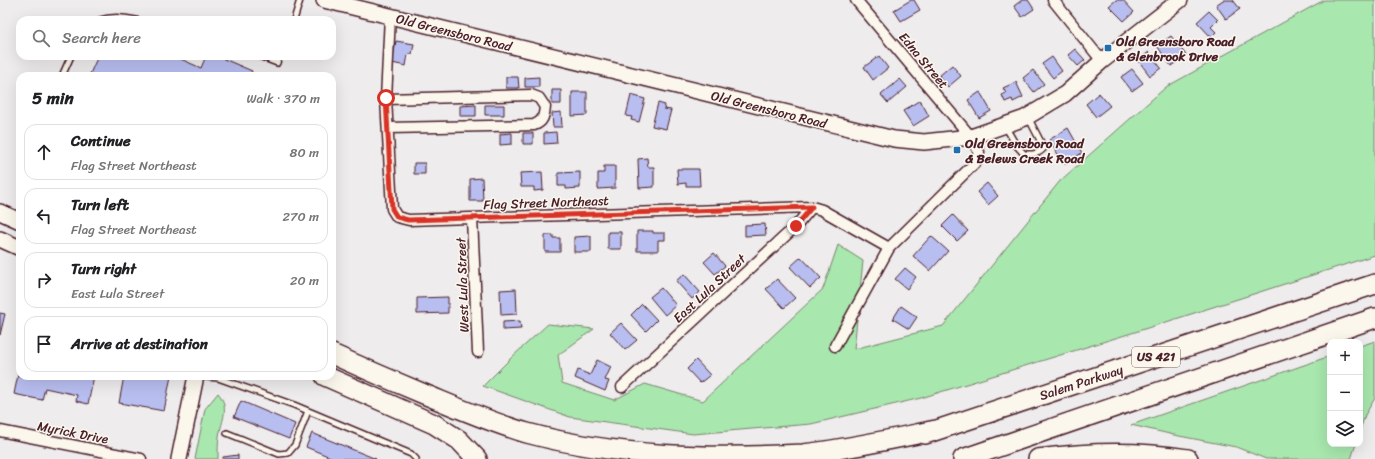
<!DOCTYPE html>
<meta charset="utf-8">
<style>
body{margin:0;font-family:Sriracha,sans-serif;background:#f2f2f2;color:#202124}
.controls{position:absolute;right:12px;bottom:12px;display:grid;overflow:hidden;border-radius:8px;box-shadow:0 4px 16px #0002}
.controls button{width:36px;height:36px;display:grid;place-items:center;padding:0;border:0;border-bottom:1px solid #e0e0e0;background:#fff;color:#202124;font:20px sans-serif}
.stop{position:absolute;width:12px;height:12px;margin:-9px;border:3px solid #d93025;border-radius:50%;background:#fff}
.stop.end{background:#d93025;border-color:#fff;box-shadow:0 1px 4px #0008}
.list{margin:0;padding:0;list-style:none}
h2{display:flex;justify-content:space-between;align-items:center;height:52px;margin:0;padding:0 16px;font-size:17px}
h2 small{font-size:13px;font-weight:400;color:#757577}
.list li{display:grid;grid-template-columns:26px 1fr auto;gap:12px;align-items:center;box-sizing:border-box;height:56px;margin:0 8px 8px;padding:0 8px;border:1px solid #e0e0e0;border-radius:12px}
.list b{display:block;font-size:15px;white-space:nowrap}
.list p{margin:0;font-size:13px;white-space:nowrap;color:#757577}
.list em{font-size:13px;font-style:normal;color:#757577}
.icon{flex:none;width:22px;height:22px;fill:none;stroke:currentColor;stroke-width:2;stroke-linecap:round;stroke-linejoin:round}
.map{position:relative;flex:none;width:1375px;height:459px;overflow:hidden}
.search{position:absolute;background:#fff;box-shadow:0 4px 16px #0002;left:16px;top:16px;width:320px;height:44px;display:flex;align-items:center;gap:10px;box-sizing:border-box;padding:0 14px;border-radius:12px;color:#757577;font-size:15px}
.panel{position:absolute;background:#fff;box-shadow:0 4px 16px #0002;left:16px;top:72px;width:320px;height:308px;border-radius:12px}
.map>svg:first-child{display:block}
.green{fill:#a8e7ae;stroke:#79836c}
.building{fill:#b8bef0;stroke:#4a1f2b}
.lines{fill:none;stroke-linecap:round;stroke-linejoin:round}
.lane-casing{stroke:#4a1f2b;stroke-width:8}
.street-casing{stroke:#4a1f2b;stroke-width:13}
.secondary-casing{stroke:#4a1f2b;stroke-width:18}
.highway-casing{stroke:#4a1f2b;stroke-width:22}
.lane{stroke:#fbf7ec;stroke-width:5}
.street{stroke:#fbf7ec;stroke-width:10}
.secondary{stroke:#fbf7ec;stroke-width:15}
.highway{stroke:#fbf7ec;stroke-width:19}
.route{stroke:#d93025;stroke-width:5}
.poi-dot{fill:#1f6fb2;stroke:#fbf7ec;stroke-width:1.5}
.labels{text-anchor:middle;stroke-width:3;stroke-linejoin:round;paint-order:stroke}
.shield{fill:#fbf7ec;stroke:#7f6065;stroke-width:1}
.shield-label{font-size:12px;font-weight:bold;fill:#4a1f2b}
.street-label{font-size:13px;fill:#4a1f2b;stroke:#fbf7ec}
.poi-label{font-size:13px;font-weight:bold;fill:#4a1f2b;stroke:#fbf7ec;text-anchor:start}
</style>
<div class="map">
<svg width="1375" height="459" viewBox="0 0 1375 459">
<rect width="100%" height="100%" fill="#eeeced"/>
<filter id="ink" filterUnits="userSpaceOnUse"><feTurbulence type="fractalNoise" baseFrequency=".025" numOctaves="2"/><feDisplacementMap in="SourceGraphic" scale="8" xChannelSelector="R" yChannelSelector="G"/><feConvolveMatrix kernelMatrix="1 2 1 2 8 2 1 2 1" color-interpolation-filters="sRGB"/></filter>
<g filter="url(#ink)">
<!-- green -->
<path class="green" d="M1324,0h51v255l-240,77 -214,66 -110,26 -118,10 -123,-17 -87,-31 30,-30 35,-32 46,5 -36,26 4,28 52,17 31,-16 58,17 120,-112 15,-44 25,16 -9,88 89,-23 117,-145 106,-94z
M1375,341v57l-10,17 -5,15v-84z
M1330,356v88h26l-5,15h-85l-30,-12 -62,-12 -43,-10z
M218,393c12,14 4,27 1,43 -1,8 -1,15 -1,23h-23l10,-50z"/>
<!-- building -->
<path class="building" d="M911,0h3l6,10 -19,11 -7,-11z
M1022,0h6l6,9 -12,8 -8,-11z
M1116,0h7l11,12 -10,9 -15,-15z
M1223,0h10l7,9 -14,10 -10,-14z
M1209,11l9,9 -7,7 5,5 -5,5 -14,-15z
M1171,36l15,19 -15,11 -14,-20z
M396,41l18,3 -2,10h-4l-2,12 -14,-3z
M1075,49l10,11 -7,6 -10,-11z
M1149,52l12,16 -11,8 -12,-16z
M98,56h76l27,12 5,-12h11l35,15 -2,5h-161z
M879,56l9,12 -15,12 -9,-13z
M1052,57l10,14 -9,7 -11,-14z
M952,65l9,11 -13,11 -9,-11z
M1132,69l11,14 -11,8 -11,-14z
M1033,70l11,14 -10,8 -11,-14z
M506,77h12l1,11h-13z
M539,77v10h-14v-9z
M900,79l7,8 -19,16 -7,-8z
M1016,82l7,15 -10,5 -1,-3 -7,3 -3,-7 4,-2 -3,-5z
M552,90h9v14h-9z
M572,92h15v23l-15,1z
M980,92l11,19 -12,7 -11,-18z
M1099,93l11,13 -14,11 -10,-13z
M631,95l14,4 -6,23 -8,-2 1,-3 -6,-1z
M920,100l9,16 -16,10 -10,-15z
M658,103l7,2 -1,4 7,1 -5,19 -14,-3z
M476,105v11h-16v-10z
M485,105h19v10h-19z
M561,112l1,15h-9l-1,-14z
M1068,128l14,25 -18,11 -15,-24z
M556,132l1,11 -13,1v-11z
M512,133v11l-12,1v-11z
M523,133h10v11h-10z
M647,158l1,9h6v20l-15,1 -1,-29z
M414,163h11v11h-11z
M604,166h11v22l-17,1v-16h6z
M677,169h22l1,17h-14v-3l-8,1z
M542,172l1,18 -9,1v-4h-13l-1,-14z
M580,172v16l-14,1v-3h-8v-13z
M482,178l1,23h-13v-22z
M987,183l11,13 -10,9 -11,-13z
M953,215l15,16 -11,10 -15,-15z
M765,224l1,11 -21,1v-11z
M637,231h16v2h12v7h-7v11h-21z
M608,232h13v17h-13z
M545,235h8v3h7v14h-15z
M591,236v16h-17v-15z
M931,236l17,15 -18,20 -17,-15z
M714,253l11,13 -10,8 -11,-12z
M801,257l20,21 -11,10 -20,-21z
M905,268l11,9 -9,12 -12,-10z
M684,274l16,18 -8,7 -16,-18z
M777,279l18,19 -11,10 -18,-19z
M661,288l15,17 -11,10 -15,-18z
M516,289l1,25 -16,1 -1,-25z
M448,297v16l-31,1v-16z
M642,304l15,16 -11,11 -15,-16z
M901,306l16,11 -8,12 -16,-10z
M0,313l5,1 -5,21z
M520,321l1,8 -18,1v-8z
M621,323l16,17 -12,10 -15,-17z
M597,360l14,7 -6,13 4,1 -4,10 -30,-13 3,-8 12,5z
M696,360l14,15 -10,8 -13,-14z
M20,365v11h74l-6,28 -12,-3 1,-6 -32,-7 -3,12 -28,-6z
M124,376h47l-7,35 -45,-8z
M241,401l54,23 -6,15 -55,-22z
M312,433l64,26h-41l-29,-12z
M238,455v4h-15v-2z"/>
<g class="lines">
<!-- lane casing -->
<g class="lane-casing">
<path id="lane" d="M100,20c12,-4 23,-3 36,0
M294,20l6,-20
M259,56l18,7 2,-7
M62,76l9,-20
M1005,126l11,19 8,9c8,0 14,1 20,-6l-16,-31
M197,376l21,2 76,27 117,49 5,5
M227,433l52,21 9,-1 7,-8 13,-34"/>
</g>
<!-- street casing -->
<g class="street-casing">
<path id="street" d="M1053,0l49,61
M390,16l-4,83 6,110 5,8 12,3 403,-13 10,3 67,38
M386,99l145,-4 8,3 6,9c-1,9 -2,15 -11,18l-146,3
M472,218l6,134
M835,346l54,-98 87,-86 3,-10 -8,-15 -115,-137
M622,387l174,-161 16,-19
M0,431l141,28"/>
</g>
<!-- secondary casing -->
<g class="secondary-casing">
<path id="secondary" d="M324,0l570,139 30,3 47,-5 54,-19 40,-24 37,-33 78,-61
M0,212l20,9
M0,239l20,9
M179,459l17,-83"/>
</g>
<!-- highway casing -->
<g class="highway-casing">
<path id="highway" d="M332,354c31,14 61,27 92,40 34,14 68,29 103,39 89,24 185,26 276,21 45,-5 89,-15 133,-24
M325,376l109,48 25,16 18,19
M925,434l450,-150
M963,459l412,-141
M1038,459c50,-7 100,-8 150,0"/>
</g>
<!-- lane -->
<use href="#lane" class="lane"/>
<!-- street -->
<use href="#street" class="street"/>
<!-- secondary -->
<use href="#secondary" class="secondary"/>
<!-- highway -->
<use href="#highway" class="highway"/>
</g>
</g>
<g class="lines" filter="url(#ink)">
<!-- route -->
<path class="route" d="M386,98l6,111 5,8 11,3 404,-13 -16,19"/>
</g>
<!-- markers -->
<g class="poi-dot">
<rect x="1104" y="44" width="8" height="8" rx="2"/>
<rect x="953" y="146" width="8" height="8" rx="2"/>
</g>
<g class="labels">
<!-- shield labels -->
<rect class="shield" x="1132" y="347" width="48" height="20" rx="3"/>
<g class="shield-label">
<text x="1156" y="361">US 421</text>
</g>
<!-- street labels -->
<g class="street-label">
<text transform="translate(454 32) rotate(14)" y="5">Old Greensboro Road</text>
<text transform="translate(924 60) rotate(50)" y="5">Edna Street</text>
<text transform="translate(769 109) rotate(14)" y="5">Old Greensboro Road</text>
<text transform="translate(546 202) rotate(-2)" y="5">Flag Street Northeast</text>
<text transform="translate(462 285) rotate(-92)" y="5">West Lula Street</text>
<text transform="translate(709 288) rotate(-43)" y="5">East Lula Street</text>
<text transform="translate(1081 382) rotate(-18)" y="5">Salem Parkway</text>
<text transform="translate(73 432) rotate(11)" y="5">Myrick Drive</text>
</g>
<!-- poi labels -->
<g class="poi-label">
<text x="1116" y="46">Old Greensboro Road<tspan x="1116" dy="15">&amp; Glenbrook Drive</tspan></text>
<text x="965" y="148">Old Greensboro Road<tspan x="965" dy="15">&amp; Belews Creek Road</tspan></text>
</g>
</g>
</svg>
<div class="controls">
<button>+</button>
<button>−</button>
<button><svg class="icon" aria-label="layers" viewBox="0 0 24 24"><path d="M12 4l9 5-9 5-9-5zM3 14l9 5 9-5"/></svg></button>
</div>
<div class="stop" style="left:386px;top:98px"></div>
<div class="stop end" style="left:796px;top:226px"></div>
<div class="search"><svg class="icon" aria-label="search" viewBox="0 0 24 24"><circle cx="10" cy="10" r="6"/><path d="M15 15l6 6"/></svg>Search here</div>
<section class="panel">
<h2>5 min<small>Walk · 370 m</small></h2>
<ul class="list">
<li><svg class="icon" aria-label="ahead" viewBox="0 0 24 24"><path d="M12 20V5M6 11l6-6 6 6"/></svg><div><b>Continue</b><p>Flag Street Northeast</p></div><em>80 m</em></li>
<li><svg class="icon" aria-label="left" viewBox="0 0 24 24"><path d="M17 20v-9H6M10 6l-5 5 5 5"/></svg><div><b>Turn left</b><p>Flag Street Northeast</p></div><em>270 m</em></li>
<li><svg class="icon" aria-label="right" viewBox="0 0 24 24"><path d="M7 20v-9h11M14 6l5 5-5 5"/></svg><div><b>Turn right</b><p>East Lula Street</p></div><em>20 m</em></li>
<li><svg class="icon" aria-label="arrive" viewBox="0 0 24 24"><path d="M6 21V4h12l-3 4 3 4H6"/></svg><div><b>Arrive at destination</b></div></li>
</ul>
</section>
</div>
